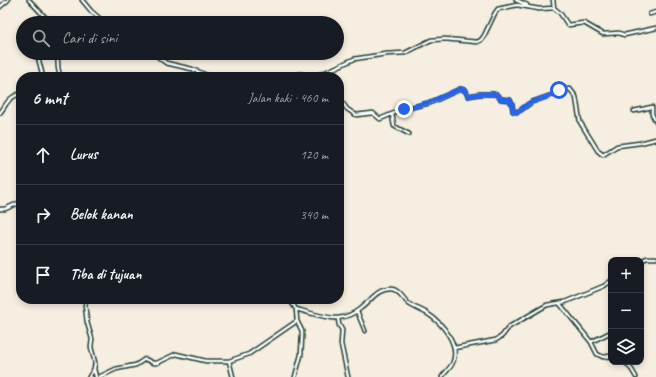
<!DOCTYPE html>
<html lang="id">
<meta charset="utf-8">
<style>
body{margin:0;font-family:Caveat,sans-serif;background:#242831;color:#f1f3f6}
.controls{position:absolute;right:12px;bottom:12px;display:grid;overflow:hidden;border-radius:8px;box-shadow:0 2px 6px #0003}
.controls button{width:36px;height:36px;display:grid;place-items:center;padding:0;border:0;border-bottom:1px solid #363941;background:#171b24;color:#f1f3f6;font:20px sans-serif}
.stop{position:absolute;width:12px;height:12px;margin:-9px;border:3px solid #2563eb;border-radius:50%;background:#fff}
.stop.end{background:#2563eb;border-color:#fff;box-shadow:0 1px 4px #0008}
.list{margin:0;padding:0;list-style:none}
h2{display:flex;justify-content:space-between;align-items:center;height:52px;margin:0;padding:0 16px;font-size:17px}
h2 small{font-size:13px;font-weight:400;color:#9ea1a6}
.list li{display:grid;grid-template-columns:26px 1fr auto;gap:12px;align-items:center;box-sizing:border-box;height:60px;padding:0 16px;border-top:1px solid #363941}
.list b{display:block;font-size:15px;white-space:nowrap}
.list em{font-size:13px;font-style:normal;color:#9ea1a6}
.icon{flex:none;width:22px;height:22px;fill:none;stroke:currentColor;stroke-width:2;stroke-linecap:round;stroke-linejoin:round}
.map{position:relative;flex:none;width:656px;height:377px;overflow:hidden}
.search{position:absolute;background:#171b24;box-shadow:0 2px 6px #0003;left:16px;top:16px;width:328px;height:44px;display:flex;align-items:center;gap:10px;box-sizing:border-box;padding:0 14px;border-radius:22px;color:#9ea1a6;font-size:15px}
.panel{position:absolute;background:#171b24;box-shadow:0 2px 6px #0003;left:16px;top:72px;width:328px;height:232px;border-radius:16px}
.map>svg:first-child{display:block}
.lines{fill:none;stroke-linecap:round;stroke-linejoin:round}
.minor-casing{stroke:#1f3d34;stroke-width:5.5}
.minor{stroke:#fff;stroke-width:2.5}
.route{stroke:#2563eb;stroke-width:5}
</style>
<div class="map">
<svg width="656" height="377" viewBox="0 0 656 377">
<rect width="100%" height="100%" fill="#f6eee0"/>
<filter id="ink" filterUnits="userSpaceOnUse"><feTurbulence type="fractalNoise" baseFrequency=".025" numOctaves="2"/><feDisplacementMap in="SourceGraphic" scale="8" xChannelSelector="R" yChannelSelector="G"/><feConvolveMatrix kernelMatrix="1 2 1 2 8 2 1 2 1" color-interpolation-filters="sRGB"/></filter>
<g filter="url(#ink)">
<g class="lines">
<!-- minor casing -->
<g class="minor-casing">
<path id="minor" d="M29,0l17,18 2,5
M82,0l9,11 14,12
M516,0l11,5
M553,0l1,8
M0,7l8,-7
M650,14l6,-2
M37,53l6,24
M57,53c2,9 -1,16 4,24
M153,53l13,10 26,6 19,8
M328,71l3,6
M280,77l20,-3 14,2 14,-5 26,-12 32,-5 19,-1 26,-13 14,-1 32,3 4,-2 3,-4 11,-23 3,-4 19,-4 22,4 15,-1 6,5 8,12 16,-2 19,11 16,-1 5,2 32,-7
M339,98l8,11 9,6 17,-2 7,6 24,-10 26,-6 30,-14 5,1 3,6 12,-2h14l3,1 4,4 9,1 2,4 1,7 3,1 5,-2 11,-8 20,-7 9,-5 9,-1 6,8 4,25 18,29 5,4 14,-9 23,-3 16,-4
M21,109v-1
M634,111l18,-4v7l4,8
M0,113c8,-11 7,-14 21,-20
M392,114l2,12 15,8
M0,209h5l16,-7
M641,261l6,-3h9
M87,299l-2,6 2,17 5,17 -1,8 4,16 -1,6 -5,8
M289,299l7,10c11,3 33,10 42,9 8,-1 17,-5 23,-10 10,-7 15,-19 30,-19 8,0 12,10 18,15 6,4 13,6 19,10 14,9 32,30 25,48 -2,6 -8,10 -11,15
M560,304l31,38 6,12 6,3 8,-1
M357,311l8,20
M338,318l1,7 3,5 -1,14 7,33
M591,342l20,-10
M454,348l42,-8 6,-4 7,-9 31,-18 7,-4 18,-3 39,-16 7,-5
M229,361l4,16
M625,362l7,8 4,7
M94,369l2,8
M99,377l17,-8 20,-4 9,-6 8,4h4l19,-9 30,7h23l20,-7 48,-33
M295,377l6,-22 1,-19v-5l-5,-10 -1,-12"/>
</g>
<!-- minor -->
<use href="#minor" class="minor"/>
</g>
</g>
<g class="lines" filter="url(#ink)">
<!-- route -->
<path class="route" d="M404,109l26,-7 30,-13 5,1 3,6 12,-2h14l3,1 4,4 9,1 2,4 1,7 5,1 11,-9 23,-8 7,-5"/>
</g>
</svg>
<div class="controls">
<button>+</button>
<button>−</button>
<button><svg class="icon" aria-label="layers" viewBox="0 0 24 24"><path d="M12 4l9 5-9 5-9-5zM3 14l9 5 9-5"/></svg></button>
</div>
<div class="stop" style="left:559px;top:90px"></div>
<div class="stop end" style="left:404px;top:109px"></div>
<div class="search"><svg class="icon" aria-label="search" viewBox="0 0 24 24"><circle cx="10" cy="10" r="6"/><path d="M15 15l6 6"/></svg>Cari di sini</div>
<section class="panel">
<h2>6 mnt<small>Jalan kaki · 460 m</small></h2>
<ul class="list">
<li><svg class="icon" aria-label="ahead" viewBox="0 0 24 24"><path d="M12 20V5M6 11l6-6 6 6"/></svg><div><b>Lurus</b></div><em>120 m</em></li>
<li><svg class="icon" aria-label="right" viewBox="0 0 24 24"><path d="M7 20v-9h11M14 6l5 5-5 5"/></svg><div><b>Belok kanan</b></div><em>340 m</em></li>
<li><svg class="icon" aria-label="arrive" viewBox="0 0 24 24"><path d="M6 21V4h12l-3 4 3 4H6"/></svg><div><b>Tiba di tujuan</b></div></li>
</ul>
</section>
</div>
